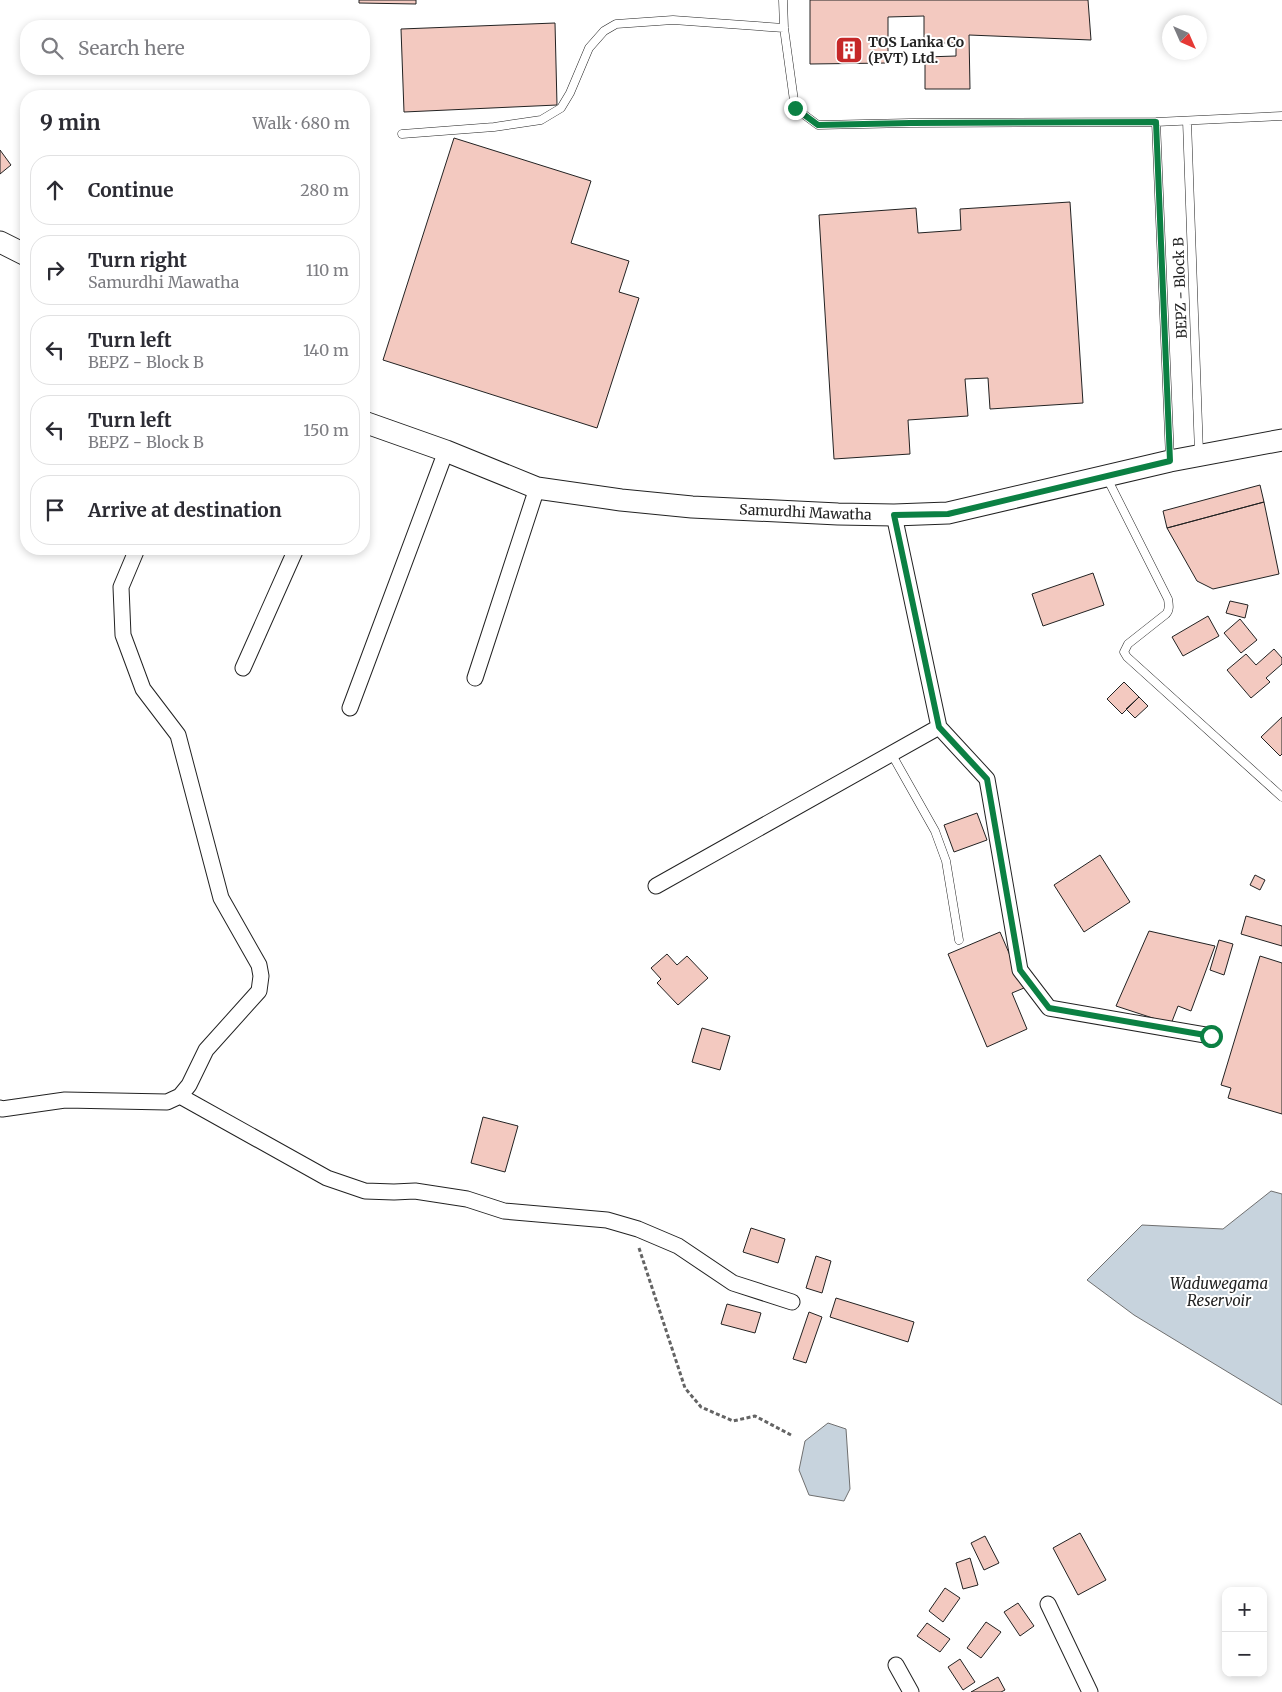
<!DOCTYPE html>
<meta charset="utf-8">
<style>
body{margin:0;font-family:Merriweather,serif;background:#f2f2f3;color:#2b2b33}
.controls{position:absolute;right:15px;bottom:15px;display:grid;overflow:hidden;border-radius:10px;box-shadow:0 2px 8px #0003}
.controls button{width:45px;height:45px;display:grid;place-items:center;padding:0;border:0;border-bottom:1px solid #e1e1e2;background:#fff;color:#2b2b33;font:25px sans-serif}
.compass{position:absolute;left:1162px;top:15px;width:45px;height:45px;border-radius:50%;background:#fff;box-shadow:0 2px 8px #0003;rotate:135deg}
.stop{position:absolute;width:15px;height:15px;margin:-11px;border:4px solid #0b8043;border-radius:50%;background:#fff}
.stop.end{background:#0b8043;border-color:#fff;box-shadow:0 1px 5px #0008}
.list{margin:0;padding:0;list-style:none}
h2{display:flex;justify-content:space-between;align-items:center;height:65px;margin:0;padding:0 20px;font-size:21px}
h2 small{font-size:16px;font-weight:400;color:#7c7c81}
.list li{display:grid;grid-template-columns:32px 1fr auto;gap:15px;align-items:center;box-sizing:border-box;height:70px;margin:0 10px 10px;padding:0 10px;border:1px solid #e1e1e2;border-radius:20px}
.list b{display:block;font-size:19px;white-space:nowrap}
.list p{margin:0;font-size:16px;white-space:nowrap;color:#7c7c81}
.list em{font-size:16px;font-style:normal;color:#7c7c81}
.icon{flex:none;width:28px;height:28px;fill:none;stroke:currentColor;stroke-width:2;stroke-linecap:round;stroke-linejoin:round}
.map{position:relative;flex:none;width:1282px;height:1692px;overflow:hidden}
.search{position:absolute;background:#fff;box-shadow:0 2px 8px #0003;left:20px;top:20px;width:350px;height:55px;display:flex;align-items:center;gap:12px;box-sizing:border-box;padding:0 18px;border-radius:20px;color:#7c7c81;font-size:19px}
.panel{position:absolute;background:#fff;box-shadow:0 2px 8px #0003;left:20px;top:90px;width:350px;height:465px;border-radius:20px}
.map>svg:first-child{display:block}
.water{fill:#c7d3dd;stroke:#6f6f6f}
.building{fill:#f3c9c0;stroke:#222}
.lines{fill:none;stroke-linecap:round;stroke-linejoin:round}
.service-casing{stroke:#222;stroke-width:9}
.minor-casing{stroke:#222;stroke-width:17}
.secondary-casing{stroke:#222;stroke-width:23}
.path{stroke:#646464;stroke-width:3;stroke-dasharray:4 2.5;stroke-linecap:butt}
.service{stroke:#fff;stroke-width:8}
.minor{stroke:#fff;stroke-width:15}
.secondary{stroke:#fff;stroke-width:21}
.route{stroke:#0b8043;stroke-width:6}
.labels{text-anchor:middle;stroke-width:4;stroke-linejoin:round;paint-order:stroke}
.poi-label{font-size:14px;font-weight:bold;fill:#222;stroke:#fff;text-anchor:start}
.street-label{font-size:14px;fill:#222;stroke:#fff}
.water-label{font-size:15px;font-style:italic;fill:#222;stroke:#fff}
</style>
<div class="map">
<svg width="1282" height="1692" viewBox="0 0 1282 1692">
<rect width="100%" height="100%" fill="#fff"/>
<!-- water -->
<path class="water" d="M1271,1191l11,3v211l-148,-90 -47,-35 55,-55 81,4z
M828,1423l18,6 4,60 -6,12 -35,-6 -10,-25 6,-29z"/>
<!-- building -->
<path class="building" d="M359,0h57v4l-57,-1z
M810,0h278l3,40 -122,-5 1,54h-45v-32l31,-1v-13h-32v-27l-36,1v46l-78,1z
M555,23l2,82 -153,7 -3,-83z
M454,138l137,43 -20,62 58,18 -10,31 20,6 -42,130 -214,-68z
M0,150l11,15 -11,9z
M1070,202l13,201 -93,6 -2,-31 -23,1 3,37 -60,4 2,34 -76,5 -15,-244 97,-7 2,25 43,-3 -1,-21z
M1260,485l4,17 -97,26 -4,-17z
M1264,502l15,72 -66,15 -16,-8 -30,-53z
M1093,573l11,32 -61,21 -11,-32z
M1230,601l18,4 -3,13 -19,-5z
M1208,616l11,20 -36,20 -11,-19z
M1240,619l17,21 -16,13 -17,-20z
M1274,649l8,9v6l-16,14 4,4 -19,16 -24,-28 19,-16 10,11z
M1124,682l15,15 -17,17 -15,-15z
M1139,697l9,9 -13,12 -9,-9z
M1282,717v37l-2,2 -19,-19z
M977,813l10,27 -33,12 -10,-27z
M1100,855l30,47 -46,30 -30,-47z
M1255,875l10,5 -5,10 -10,-5z
M1246,916l36,10v20l-41,-12z
M1149,931l66,15 -24,65 -13,-5 -7,18 -55,-18z
M1000,932l24,56 -12,5 15,36 -40,18 -39,-93z
M1219,940l14,4 -9,31 -14,-5z
M667,954l10,11 10,-9 21,22 -30,27 -21,-22 4,-4 -10,-11z
M1260,956l22,7v151l-54,-16 3,-10 -10,-3z
M702,1028l28,8 -10,34 -28,-8z
M483,1117l35,9 -13,46 -34,-9z
M751,1228l34,11 -7,24 -35,-11z
M816,1256l15,5 -9,32 -16,-5z
M836,1298l78,24 -6,20 -78,-25z
M727,1304l34,9 -6,20 -34,-9z
M809,1312l13,5 -16,46 -13,-4z
M1080,1533l26,47 -28,15 -25,-47z
M985,1536l14,27 -15,7 -13,-27z
M970,1558l8,27 -15,4 -7,-26z
M945,1588l15,10 -17,24 -14,-11z
M1018,1603l16,23 -14,10 -16,-24z
M986,1622l15,10 -20,26 -14,-10z
M927,1623l23,16 -10,13 -23,-16z
M960,1659l15,23 -12,8 -15,-23z
M998,1677l7,13 -4,2h-30z"/>
<g class="lines">
<!-- service casing -->
<g class="service-casing">
<path id="service" d="M783,0l1,28 11,80 23,17 92,-2 246,-1 126,-6
M1187,121l12,332
M1156,122l14,337
M402,134l92,-7 47,-7 20,-12 9,-15 19,-45 15,-17 12,-7 57,-4 111,8
M1107,478l61,121c1,6 2,11 -2,15l-38,30 -4,8 3,5 155,140
M891,753l44,78 11,30 13,79"/>
</g>
<!-- minor casing -->
<g class="minor-casing">
<path id="minor" d="M894,515l45,212 48,52 33,191 29,38 162,28
M243,668l53,-119
M475,678l62,-190
M350,708l96,-257
M656,886l283,-159
M180,1096l147,82 38,13 29,1 21,-1 52,8 37,12 103,9 31,9 40,17 55,37 59,19
M0,1108l2,1 63,-9 102,2 13,-6 9,-11 17,-35 53,-59 2,-15 -2,-11 -38,-67 -43,-163 -35,-46 -20,-54 -2,-48 16,-38
M1048,1604l42,88
M896,1665l15,27"/>
</g>
<!-- secondary casing -->
<g class="secondary-casing">
<g id="secondary">
<path d="M0,242l26,13"/>
<path id="s1" d="M364,422l82,29 91,37 84,12 71,7 146,7 56,1 54,-2 222,-52 112,-21"/>
</g>
</g>
<!-- path -->
<path class="path" d="M639,1248l46,140 16,19 32,14 22,-5 36,19"/>
<!-- service -->
<use href="#service" class="service"/>
<!-- minor -->
<use href="#minor" class="minor"/>
<!-- secondary -->
<use href="#secondary" class="secondary"/>
</g>
<g class="lines">
<!-- route -->
<path class="route" d="M795,108l23,17 92,-2 246,-1 14,339 -222,53 -54,1 45,212 48,52 33,191 29,38 162,28"/>
</g>
<!-- icons -->
<defs>
<g id="building-square" transform="scale(1.4375)"><rect x="-9" y="-9" width="18" height="18" rx="4" fill="#c62828" stroke="#fff"/><path d="M-4-6H4V6H1V3H-1V6H-4ZM-2.5-4.3h1.7v1.8h-1.7ZM.8-4.3h1.7v1.8H.8ZM-2.5-1h1.7V.8h-1.7ZM.8-1h1.7V.8H.8Z" fill="#fff"/></g>
</defs>
<g fill-rule="evenodd">
<use href="#building-square" x="849" y="50"/>
</g>
<g class="labels">
<!-- poi labels -->
<g class="poi-label">
<text x="868" y="47">TOS Lanka Co<tspan x="868" dy="16">(PVT) Ltd.</tspan></text>
</g>
<!-- street labels -->
<g class="street-label">
<text transform="translate(1180 288) rotate(-92)" y="5">BEPZ - Block B</text>
<text dy="5" stroke="none"><textPath href="#s1" startOffset="455">Samurdhi Mawatha</textPath></text>
</g>
<!-- water labels -->
<g class="water-label">
<text x="1219" y="1289">Waduwegama<tspan x="1219" dy="17">Reservoir</tspan></text>
</g>
</g>
</svg>
<div class="controls">
<button>+</button>
<button>−</button>
</div>
<svg class="compass" viewBox="-18 -18 36 36"><path d="M0-13l5 13h-10z" fill="#e53935"/><path d="M0 13l5-13h-10z" fill="#7c7c81"/></svg>
<div class="stop" style="left:1211px;top:1036px"></div>
<div class="stop end" style="left:795px;top:108px"></div>
<div class="search"><svg class="icon" aria-label="search" viewBox="0 0 24 24"><circle cx="10" cy="10" r="6"/><path d="M15 15l6 6"/></svg>Search here</div>
<section class="panel">
<h2>9 min<small>Walk · 680 m</small></h2>
<ul class="list">
<li><svg class="icon" aria-label="ahead" viewBox="0 0 24 24"><path d="M12 20V5M6 11l6-6 6 6"/></svg><div><b>Continue</b></div><em>280 m</em></li>
<li><svg class="icon" aria-label="right" viewBox="0 0 24 24"><path d="M7 20v-9h11M14 6l5 5-5 5"/></svg><div><b>Turn right</b><p>Samurdhi Mawatha</p></div><em>110 m</em></li>
<li><svg class="icon" aria-label="left" viewBox="0 0 24 24"><path d="M17 20v-9H6M10 6l-5 5 5 5"/></svg><div><b>Turn left</b><p>BEPZ - Block B</p></div><em>140 m</em></li>
<li><svg class="icon" aria-label="left" viewBox="0 0 24 24"><path d="M17 20v-9H6M10 6l-5 5 5 5"/></svg><div><b>Turn left</b><p>BEPZ - Block B</p></div><em>150 m</em></li>
<li><svg class="icon" aria-label="arrive" viewBox="0 0 24 24"><path d="M6 21V4h12l-3 4 3 4H6"/></svg><div><b>Arrive at destination</b></div></li>
</ul>
</section>
</div>
